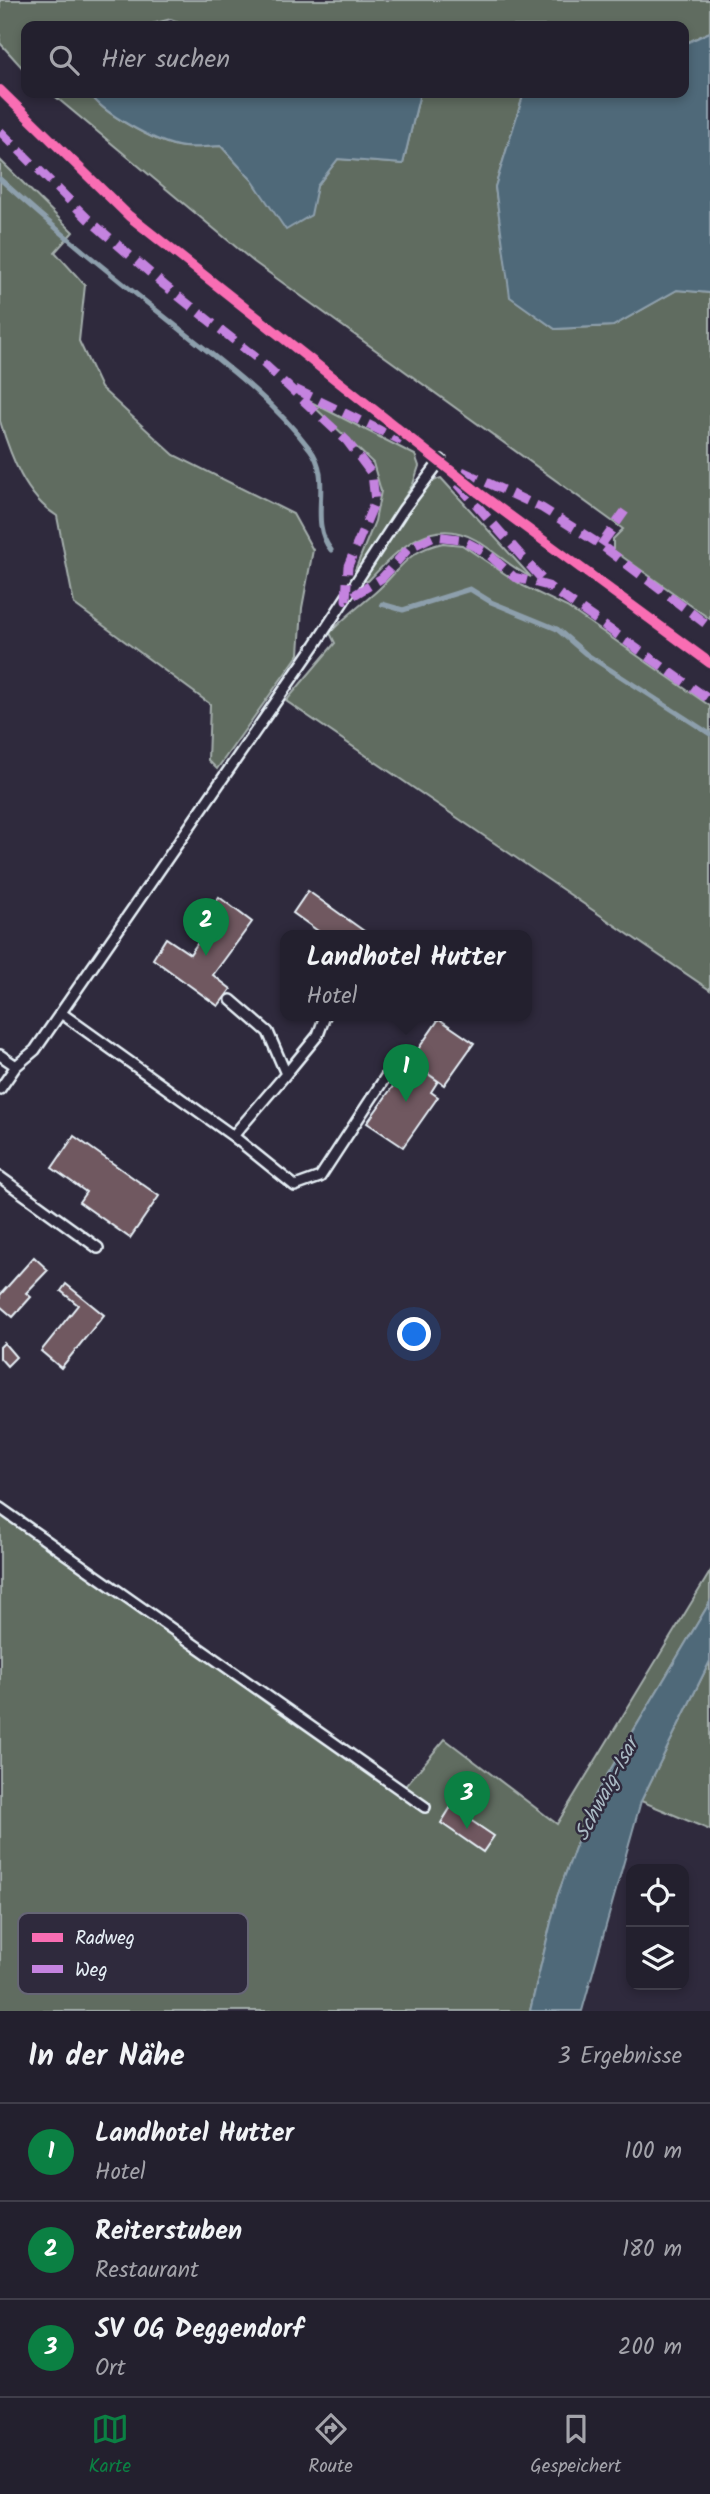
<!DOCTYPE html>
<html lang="de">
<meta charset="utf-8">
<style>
body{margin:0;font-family:Kalam,sans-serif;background:#2b2836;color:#f1f3f6}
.controls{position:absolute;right:21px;bottom:21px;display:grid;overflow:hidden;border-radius:14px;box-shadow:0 4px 10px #0003}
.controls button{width:63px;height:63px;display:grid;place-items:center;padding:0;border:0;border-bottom:2px solid #403e4a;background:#23202e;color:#f1f3f6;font:35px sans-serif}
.you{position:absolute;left:415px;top:1335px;width:24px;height:24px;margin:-18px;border:5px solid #fff;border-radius:50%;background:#1a73e8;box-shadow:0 0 0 10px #1a73e833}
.badge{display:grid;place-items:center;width:46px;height:46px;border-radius:50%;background:#0b8043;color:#fff;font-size:23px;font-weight:700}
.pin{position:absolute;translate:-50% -58px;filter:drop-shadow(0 2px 4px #0008)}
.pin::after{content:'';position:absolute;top:37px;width:24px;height:21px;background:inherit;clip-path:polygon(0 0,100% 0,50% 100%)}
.popup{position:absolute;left:280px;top:930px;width:252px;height:91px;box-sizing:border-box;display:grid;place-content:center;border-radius:14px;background:#23202e;filter:drop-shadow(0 2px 5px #0005);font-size:23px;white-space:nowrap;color:#a3a3aa}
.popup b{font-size:26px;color:#f1f3f6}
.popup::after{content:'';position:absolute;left:50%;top:100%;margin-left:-14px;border:14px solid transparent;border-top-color:#23202e}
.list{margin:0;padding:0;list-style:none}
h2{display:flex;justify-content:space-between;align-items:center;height:91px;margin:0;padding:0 28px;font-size:30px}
h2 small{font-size:23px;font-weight:400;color:#a3a3aa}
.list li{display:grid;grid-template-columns:46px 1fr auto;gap:21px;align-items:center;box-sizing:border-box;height:98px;padding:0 28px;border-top:2px solid #403e4a}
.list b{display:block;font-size:26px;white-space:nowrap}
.list p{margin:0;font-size:23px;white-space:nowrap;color:#a3a3aa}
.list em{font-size:23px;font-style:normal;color:#a3a3aa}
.icon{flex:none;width:38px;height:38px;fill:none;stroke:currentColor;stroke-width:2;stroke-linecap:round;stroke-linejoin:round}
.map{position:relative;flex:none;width:710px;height:2011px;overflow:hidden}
.search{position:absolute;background:#23202e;box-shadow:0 4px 10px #0003;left:21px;right:21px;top:21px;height:77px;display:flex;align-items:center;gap:18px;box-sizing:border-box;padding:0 24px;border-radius:14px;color:#a3a3aa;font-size:26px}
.sheet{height:385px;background:#23202e}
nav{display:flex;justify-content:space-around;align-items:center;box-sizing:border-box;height:98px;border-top:2px solid #403e4a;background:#23202e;font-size:19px;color:#a3a3aa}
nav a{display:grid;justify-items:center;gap:4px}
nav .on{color:#0b8043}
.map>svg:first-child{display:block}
.green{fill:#616c61;stroke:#a4aeac;stroke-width:2}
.water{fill:#506979;stroke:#8d9fac;stroke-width:2}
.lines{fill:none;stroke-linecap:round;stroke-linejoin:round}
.stream{stroke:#8d9fac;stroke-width:5}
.building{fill:#6f5861;stroke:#e8f1f8;stroke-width:2}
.lane-casing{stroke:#e8f1f8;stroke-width:14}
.lane{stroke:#2f2a3d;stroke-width:9}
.quiet{stroke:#c483df;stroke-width:9;stroke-dasharray:18 9;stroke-linecap:butt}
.cycleway-casing{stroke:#2f2a3d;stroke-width:15}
.cycleway{stroke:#f96db3;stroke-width:10}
.labels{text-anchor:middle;stroke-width:5;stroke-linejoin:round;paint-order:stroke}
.water-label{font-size:21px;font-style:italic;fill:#abbbc5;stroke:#2f2a3d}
.key{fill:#2f2a3d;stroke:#666675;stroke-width:2}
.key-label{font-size:19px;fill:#e8f1f8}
</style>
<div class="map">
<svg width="710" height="2011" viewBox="0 0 710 2011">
<rect width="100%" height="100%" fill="#2f2a3d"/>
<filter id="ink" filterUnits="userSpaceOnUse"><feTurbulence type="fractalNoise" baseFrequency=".0143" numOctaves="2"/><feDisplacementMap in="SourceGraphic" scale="14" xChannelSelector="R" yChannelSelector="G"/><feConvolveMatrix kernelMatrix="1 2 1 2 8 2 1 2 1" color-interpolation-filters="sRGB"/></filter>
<g filter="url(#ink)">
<!-- green -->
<path class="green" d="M0,0h710v32l-26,12v-18h-496l-17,-7 -27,7h-118v46l-26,-29z
M51,93h39c11,20 64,48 87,53 13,3 31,0 44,0l31,34 58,35 7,-29 21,-27 65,5 17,-71h104l-29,94 16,110 44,32 58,-3 64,-36 33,3v326l-97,-69v-11l10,-10 -369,-267z
M0,160l73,72 -18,20 30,33 -6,56 22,47 73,67 119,59 20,36 -11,58 -3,46 -82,115 -9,-9 2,-56 -136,-100 -17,-88c-32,-20 -46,-59 -57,-95z
M307,400l108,55 4,11 -6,18 -55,87 -3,-1 20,-49 6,-30 -8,-28z
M441,478l90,99c-21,-10 -35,-25 -55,-37 -46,-26 -79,11 -108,41h-5c15,-24 52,-97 78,-103z
M443,543l19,2 61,41 44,21 143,99v284l-424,-289 49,-58 -5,-10c15,-17 32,-28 49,-44 24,-23 28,-38 64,-46z
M0,1509l402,281 43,-51 112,85 153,-252v30l-117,197 -36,98 -27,114h-530z
M710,1661v169l-69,-29z"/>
<!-- water -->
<path class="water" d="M710,32v261l-33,-3 -64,36 -58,3 -45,-32 -15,-110 29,-94h160v-49z
M90,93h330l-17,71 -65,-5 -21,27 -6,29 -25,15 -34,-50 -31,-34c-13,0 -30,3 -43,0 -23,-5 -77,-33 -88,-53z
M710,1602v59l-69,140 -59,210h-52l27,-114 36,-98z"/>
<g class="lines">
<!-- stream -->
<path class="stream" d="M0,179c57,52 116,99 176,147 47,37 98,75 134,123 24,31 -3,71 21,101
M382,604l21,6 67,-21 21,13 66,27 29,25 124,80"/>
</g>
<!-- building -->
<path class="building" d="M308,891l63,45h-46l-32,-23z
M219,897l33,25 -39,53 18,14 -13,17 -65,-47 13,-21 24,16 23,-33 -7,-5z
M439,1019l35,24 -30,42 -34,-24z
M419,1068l19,13 -7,11 7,5 -35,50 -36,-24 36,-51 9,6z
M74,1136l85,60 -29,42 -51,-36 7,-10 -34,-24z
M34,1257l14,13 -22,23 5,4 -18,20 -13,-11v-11z
M66,1284l38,31 -43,53 -20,-17 37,-46 -17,-14z
M4,1343l12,14 -9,9 -7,-8v-11z
M451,1807l43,29 -11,16 -42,-29z"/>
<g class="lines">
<!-- lane casing -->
<g class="lane-casing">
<path id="lane" d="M61,1013l172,123 53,-62 -18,-42 -37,-32
M0,1055l16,11
M286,1074l32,-39 7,-19
M0,1089l16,-23 19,-16 280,-405 88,-135 38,-50
M233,1136l62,50 25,-9 74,-113
M0,1177l98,71
M0,1508l425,299"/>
</g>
<!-- lane -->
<use href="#lane" class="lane"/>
<!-- quiet -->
<path class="quiet" d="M0,131l88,88 76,66 99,78 84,78 25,33 3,27 -27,65 -2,34 36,-22 27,-30 25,-12 26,3 27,14 27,24 34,9 162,114
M295,389l107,52
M462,471l80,37 59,37 109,82
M458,484l90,102
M601,545l24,-34"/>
<!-- cycleway casing -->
<g class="cycleway-casing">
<path id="cycleway" d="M0,90l129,126 350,277 231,170"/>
</g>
<!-- cycleway -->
<use href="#cycleway" class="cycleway"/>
</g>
</g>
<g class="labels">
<!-- water labels -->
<g class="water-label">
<text transform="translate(606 1789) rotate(-62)" y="7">Schwaig-Isar</text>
</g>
</g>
<!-- legend -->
<rect x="18" y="1913" width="230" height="81" rx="10" class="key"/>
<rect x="32" y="1933" width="31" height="9" fill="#f96db3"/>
<rect x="32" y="1965" width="31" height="8" fill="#c483df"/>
<g class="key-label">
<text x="75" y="1944">Radweg</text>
<text x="75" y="1976">Weg</text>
</g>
</svg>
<div class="controls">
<button><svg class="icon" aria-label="locate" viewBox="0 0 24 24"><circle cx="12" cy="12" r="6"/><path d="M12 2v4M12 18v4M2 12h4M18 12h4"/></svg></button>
<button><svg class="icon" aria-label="layers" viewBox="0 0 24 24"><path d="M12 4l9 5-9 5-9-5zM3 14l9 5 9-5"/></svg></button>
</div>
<div class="you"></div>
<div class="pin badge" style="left:406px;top:1102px">1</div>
<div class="popup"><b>Landhotel Hutter</b>Hotel</div>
<div class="pin badge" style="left:206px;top:956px">2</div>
<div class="pin badge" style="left:467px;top:1829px">3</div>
<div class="search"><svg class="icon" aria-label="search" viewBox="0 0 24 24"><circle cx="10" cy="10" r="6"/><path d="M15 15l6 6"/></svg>Hier suchen</div>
</div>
<section class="sheet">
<h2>In der Nähe<small>3 Ergebnisse</small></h2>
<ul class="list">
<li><span class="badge">1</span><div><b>Landhotel Hutter</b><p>Hotel</p></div><em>100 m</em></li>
<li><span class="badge">2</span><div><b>Reiterstuben</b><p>Restaurant</p></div><em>180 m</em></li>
<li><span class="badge">3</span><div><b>SV OG Deggendorf</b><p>Ort</p></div><em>200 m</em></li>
</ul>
</section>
<nav>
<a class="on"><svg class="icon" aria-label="map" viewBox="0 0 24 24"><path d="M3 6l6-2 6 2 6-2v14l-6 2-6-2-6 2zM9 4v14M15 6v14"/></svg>Karte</a>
<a><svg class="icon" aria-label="directions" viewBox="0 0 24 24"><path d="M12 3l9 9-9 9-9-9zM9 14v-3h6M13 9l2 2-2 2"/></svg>Route</a>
<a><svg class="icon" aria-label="saved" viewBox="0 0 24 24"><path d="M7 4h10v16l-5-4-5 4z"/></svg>Gespeichert</a>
</nav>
